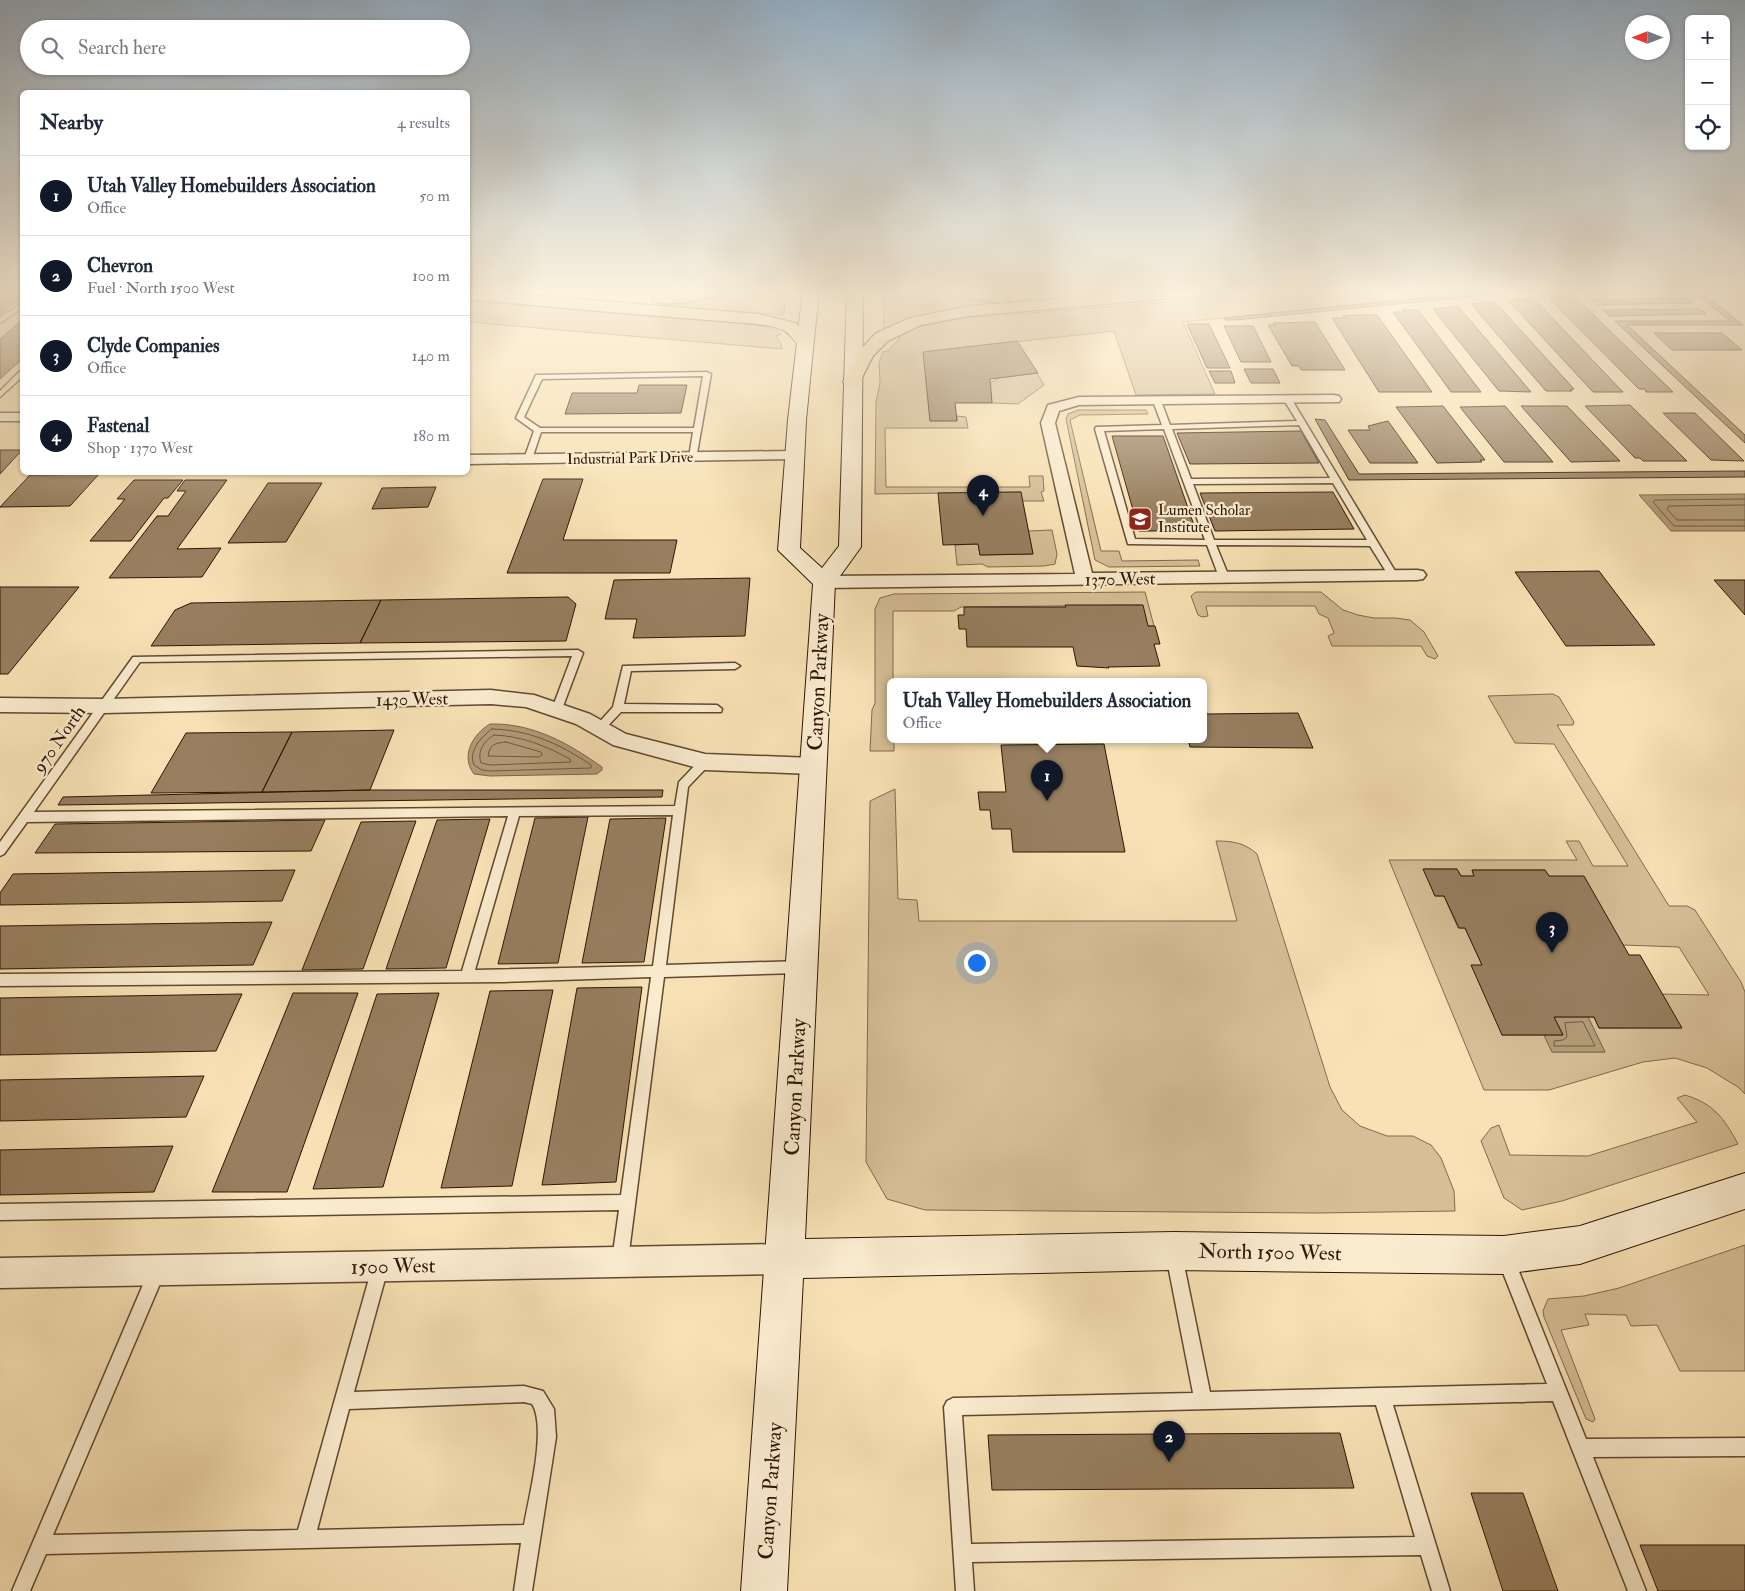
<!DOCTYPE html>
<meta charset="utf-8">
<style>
body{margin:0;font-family:"IM FELL Double Pica",serif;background:#f2f2f3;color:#1f2937}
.controls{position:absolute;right:15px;top:15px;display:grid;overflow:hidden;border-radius:8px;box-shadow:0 1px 4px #0004}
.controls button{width:45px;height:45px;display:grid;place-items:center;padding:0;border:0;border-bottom:1px solid #e0e1e3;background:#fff;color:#1f2937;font:25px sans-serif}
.compass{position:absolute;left:1625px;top:15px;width:45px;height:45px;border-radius:50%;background:#fff;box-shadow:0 1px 4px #0004;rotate:270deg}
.you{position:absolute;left:976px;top:962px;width:18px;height:18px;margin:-12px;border:4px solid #fff;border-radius:50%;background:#1a73e8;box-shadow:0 0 0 8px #1a73e833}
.badge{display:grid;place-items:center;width:32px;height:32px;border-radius:50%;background:#111827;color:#fff;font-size:16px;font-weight:700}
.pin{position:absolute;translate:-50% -41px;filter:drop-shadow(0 1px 2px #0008)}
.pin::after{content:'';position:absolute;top:26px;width:18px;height:15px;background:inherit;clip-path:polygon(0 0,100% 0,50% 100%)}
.popup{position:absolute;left:887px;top:678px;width:320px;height:65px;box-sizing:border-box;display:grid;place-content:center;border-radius:8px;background:#fff;filter:drop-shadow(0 1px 4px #0005);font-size:16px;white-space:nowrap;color:#747a83}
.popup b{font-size:19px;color:#1f2937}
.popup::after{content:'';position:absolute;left:50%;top:100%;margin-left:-10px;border:10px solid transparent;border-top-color:#fff}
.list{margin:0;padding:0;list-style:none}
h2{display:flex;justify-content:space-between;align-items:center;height:65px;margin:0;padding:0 20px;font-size:21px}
h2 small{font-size:16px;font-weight:400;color:#747a83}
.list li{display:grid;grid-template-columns:32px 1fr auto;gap:15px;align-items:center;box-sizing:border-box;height:80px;padding:0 20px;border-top:1px solid #e0e1e3}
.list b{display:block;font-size:19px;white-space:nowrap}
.list p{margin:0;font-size:16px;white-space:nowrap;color:#747a83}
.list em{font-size:16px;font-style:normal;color:#747a83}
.icon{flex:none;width:28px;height:28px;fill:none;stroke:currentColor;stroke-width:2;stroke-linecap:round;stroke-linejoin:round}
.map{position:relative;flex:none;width:1745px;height:1591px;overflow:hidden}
.search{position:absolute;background:#fff;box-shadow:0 1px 4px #0004;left:20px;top:20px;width:450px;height:55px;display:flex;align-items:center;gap:12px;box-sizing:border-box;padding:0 18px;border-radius:28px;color:#747a83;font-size:19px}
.panel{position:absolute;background:#fff;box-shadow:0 1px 4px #0004;left:20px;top:90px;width:450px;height:385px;border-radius:8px}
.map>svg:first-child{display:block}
.green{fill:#d6bf97;stroke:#826a4e;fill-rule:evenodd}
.water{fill:#b39c79;stroke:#7e664a}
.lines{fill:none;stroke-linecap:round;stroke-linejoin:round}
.shore{stroke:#70583e;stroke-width:1}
.building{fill:#977f60;stroke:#2e1404}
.lane-casing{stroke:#604830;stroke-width:3}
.street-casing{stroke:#604830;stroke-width:3}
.secondary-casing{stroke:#2e1404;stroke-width:2}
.highway-casing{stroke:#2e1404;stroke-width:2}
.lane{fill:#faeccf;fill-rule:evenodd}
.street{fill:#faeccf;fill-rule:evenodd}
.secondary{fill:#faeccf;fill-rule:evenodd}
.highway{fill:#f8e2b5;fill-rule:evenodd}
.labels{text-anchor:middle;stroke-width:4.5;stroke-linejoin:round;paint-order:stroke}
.far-street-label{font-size:15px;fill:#2e1404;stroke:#faeccf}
.far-poi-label{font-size:15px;fill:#2e1404;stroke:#faeccf;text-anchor:start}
.street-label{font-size:18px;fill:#2e1404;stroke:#faeccf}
.near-street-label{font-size:21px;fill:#2e1404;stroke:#faeccf}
</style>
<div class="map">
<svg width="1745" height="1591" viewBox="0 0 1745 1591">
<rect width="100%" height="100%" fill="#f8e2b5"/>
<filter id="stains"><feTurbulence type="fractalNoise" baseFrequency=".004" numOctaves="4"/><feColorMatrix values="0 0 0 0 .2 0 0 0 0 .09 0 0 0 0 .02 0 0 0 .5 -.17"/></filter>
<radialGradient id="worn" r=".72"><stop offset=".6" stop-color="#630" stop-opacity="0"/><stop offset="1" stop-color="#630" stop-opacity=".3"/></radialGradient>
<!-- green -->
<path class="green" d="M570,290h126c-32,6 -64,6 -96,4l-2,-3z
M749,290h38l-3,23 -1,2 -121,-9 39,-5z
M883,290h39l32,8 45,6 -115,29z
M977,290h145c-49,3 -96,6 -145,0z
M1322,290h179l-318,32 32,72 -79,1 -22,-64 -190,21 33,69v-5l9,1 2,11h-83l1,59h144l-1,-11h14l1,15 -3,1 3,9h-22l-1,-9 -146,2 1,-92 4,-19 -1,-20 4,-11 5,-1 12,-13 -2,-2 19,-9 48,-9z
M468,301l290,24 18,5 5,4 -5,2 5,8 1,5 -314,-27z
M1037,373l7,12 -26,19 -26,-1 -2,-20 9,-5z
M1078,410h68l2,4 -68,1 -10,5 31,131h18l3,10 76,-1 2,6 -91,1 -14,-7 -29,-141 2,-5z
M1052,530l5,24 -2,10 -11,2 -56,1 -6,-3 -25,1 -2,-20 23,-1 2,11 53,-1 -5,-23z
M1145,592l9,34h-8l-6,-21 -179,2 -7,4h-61v70l21,1h-23v58h3v11h-24l2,-41 3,-7v-94l5,-11 14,-4z
M1196,592h125l22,18 15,5 16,3h21l15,2 14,12 14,24 -3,3 -8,-3 -6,-10h-89l-4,-10 6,-3 -6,-15 -9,-4 -4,-8h-109l2,10 -6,1 -4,-2 -7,-19z
M1553,694l6,3 15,25 -1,3h-16l112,181h18l8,4 46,72 4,10v102l-7,-7 -31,-19 -32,-10 -32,4 -94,28h-65l-95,-230h188l-11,-19h13l14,25h35l-74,-122 -39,-1 -27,-47zM1424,869h33l4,7h13l-2,-6h73l4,6 74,69 56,2 30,48 -47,-1 19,34h-82l-5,-11h-6l17,35h-53l-8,-17h-42l-20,-70 -17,-37h-7l-14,-32h-9z
M895,789l3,110 19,1 2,21h318l-21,-80c17,0 29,2 41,13l73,233 12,23 18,16 27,10h26l18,9 10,13 13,33 1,20 -138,2 -392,-3 -38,-11 -21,-37 4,-361z
M1685,1095c29,9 39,23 53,49l-176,57 -40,9 -18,-12 -23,-57 10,-13 8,-3 11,30 78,1 109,-34 -20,-24z
M1745,1245v126h-65l-23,-46 -26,1 -5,-11 -41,-1 4,11 -28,5 34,89 -2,3 -7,-3 -42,-102 -1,-6 5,-12 36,-3 35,-8z"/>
<!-- water -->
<path class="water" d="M1745,494v37h-74l-32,-36z
M490,724c43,-1 78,19 112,43v3l-5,4 -107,2 -16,-2c-14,-18 -1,-40 16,-50z
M1554,1017h34l17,35h-53l-8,-17h19z"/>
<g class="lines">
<!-- shore -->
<path class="shore" d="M1745,499l-90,1 -2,2 21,24h71
M1745,505l-76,1 -2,3 10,11h68
M492,729c38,1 68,15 99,36v3l-100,3 -9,-1 -8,-5c-6,-14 7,-28 18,-36z
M494,735c28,1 52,11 76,24l1,3 -80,3 -10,-2c-4,-12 3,-22 13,-28z
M506,742l35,10 1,3 -3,2 -51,-1c2,-12 7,-13 18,-14z
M1583,1022l12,24h-41v-5l9,-1 4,-3 -2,-14z"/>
</g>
<!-- building -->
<path class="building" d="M1504,290h32l-300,30h-11l-1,-2z
M1601,290h75l3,1 -92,3 -4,-3z
M1692,290h7l44,35h-116l118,110v8l-130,-122h115z
M9,292h13v5l-22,18v-16z
M1572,294l101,98h-27l-1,-3h-6l-90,-91h3l-2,-2z
M1533,298l90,94h-30l-85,-92z
M1687,298l6,5 -95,2 -6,-5z
M1491,302l5,1 78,86 -4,1 2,1h-26l-75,-87z
M1458,306l73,86 -32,-1 -66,-82z
M1700,309l7,5 -98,2 -6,-6z
M1403,310h15l63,82h-30l-58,-80h12z
M1356,315h21l55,77h-53l-47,-74h13l-2,-2z
M22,320v39l-22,20v-40z
M1315,322l30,48h-44l-2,-4h-7l-24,-41h7l-2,-2z
M1187,324h22l21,44h-23z
M1224,326h29l18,36h-30z
M1654,333h68l20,17h-70z
M1017,341l21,32 -48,6 2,24h-37l2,18h-27l-7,-69z
M1244,369h29l7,14h-29z
M1209,371h22l4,12h-20z
M639,385h48l-6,28 -116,1 7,-21h65z
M1630,405l57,56h-44l-3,-3h-5l-50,-52z
M1443,406l42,54h-5l2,2 -45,1 -41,-56z
M1505,406l48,56h-49l-44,-55z
M1521,406h46l53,55 -49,1z
M1663,413h32l49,48 -33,-1z
M1315,419l10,1 34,54 386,-3v6l-396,3z
M1388,421l30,42h-48l-22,-33h22l-2,-4z
M1301,431l18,32 -129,1 -13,-31z
M1112,436h51l33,95h-57z
M0,450h22l-22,24z
M99,474l-29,32 -70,1 30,-32z
M543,479h40l-20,61h114l-7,33h-163z
M134,480h49l-15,18h-4l-33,43h-41l35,-42h-8z
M185,480h42l-50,69 44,-1 -19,29 -93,1 48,-62h11l18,-25h-9z
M268,483h54l-36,59 -58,1z
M436,487l-8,20 -56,2 10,-21z
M1021,492l12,62 -53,1 -2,-11 -35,1 -5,-52z
M1333,492l21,37 -139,2 -15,-38z
M1599,571l56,74 -89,1 -51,-74z
M750,578l-5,58 -112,2 4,-19h-32l9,-39z
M1714,580h31v35z
M0,587h79l-71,87h-8z
M568,597l8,7 -10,37 -206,2 21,-43z
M381,600l-21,43 -209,3 24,-36 16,-7z
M1065,605h78l5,21h7l5,18h-6l6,22 -52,1 1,1 -32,-2 -4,-19h-106l-1,-18h-7l-1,-14h6v-8h102z
M1203,705l4,9 91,-1 15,35 -123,-1 -2,-7h15z
M394,730l-24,60 -108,2 30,-60z
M292,732l-30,60 -111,1 35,-60z
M1104,744l21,108h-112l-2,-23h-19l-2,-19h-10l-2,-18h28l-5,-47z
M370,790h293l-1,7 -604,8 5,-8z
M588,817l-30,146 -60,1 37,-146z
M666,818l-22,144 -62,1 28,-144z
M490,819l-44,149 -60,1 51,-149z
M325,820l-14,31 -276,2 20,-29z
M416,821l-53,148 -61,1 59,-148z
M1423,869h34l4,7h13l-2,-6h73l4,6h35l45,79h11l42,73h-83l-5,-11h-40l9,18h-61l-31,-70h11l-17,-37h-6l-15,-32h-9z
M295,870l-13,31 -282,4v-12l13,-19z
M272,922l-19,43 -253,4v-43z
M642,987l-26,195 -74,3 35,-197z
M553,990l-41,196 -71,2 49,-197z
M293,993h65l-71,199h-75z
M439,993l-56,194 -70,2 64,-195z
M242,994l-26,57 -216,4v-57z
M204,1076l-18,41 -186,4v-41z
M173,1146l-19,46 -154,3v-45z
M1340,1433l14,55 -362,2 -4,-55z
M1471,1493h52l35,98h-55z
M1640,1545h105v46h-87z"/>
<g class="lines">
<!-- lane casing -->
<g class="lane-casing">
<path id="lane" d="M22,303v5l-22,15v-5z
M19,372h3v5l-22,20v-6z
M707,372l4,2 -15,85 -7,-2 4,-25h-152l-9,27 -4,2 -4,-2 10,-28 -18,-13 20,-43zM703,376l-9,52h-154l-16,-11 18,-38z
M1285,398l7,2 106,176 -2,2h-6l-20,-32 -154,-1 13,32 -5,3 -5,-3 -12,-32 -79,-1 -33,-115 1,-2 66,-2 -9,-24 4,-2 4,2 9,24 127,-4 -13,-21zM1299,425l31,53 -139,1 -19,-50zM1164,429l41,111 -70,-1 -31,-108zM1333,483l34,57h-153l-21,-56z
M578,650l5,3 -21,56 -5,4 -5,-4 20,-53 -432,6 -106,150 641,-6 4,-24 22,-23h8l1,3 -1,3 -21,22 -22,178 134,-4 5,2 1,4 -1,4 -5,2 -136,4 -36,283 -2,6 -6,2 -6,-2 -2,-6 7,-50 -619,10v-16l621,-9 30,-218 -148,5 -503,4v-12l462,-3 46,-155 -481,6 -23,32 -4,2v-14l133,-185zM673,815l-20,151 -178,4 44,-154z
M735,663l5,3 -5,3 -104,2 -7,33 93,1 5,4 -1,3h-100l-18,19h-8l-1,-3 19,-21 10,-41z
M1174,1247l6,2 2,6 28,137 337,-8 -49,-124 2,-6 6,-2 6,2 74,185 159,-1v18l-152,1 53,134h-18l-75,-190 -160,4 57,186h-18l-11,-36 -449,7 2,29h-18l-12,-184 3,-6 6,-3 240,-5 -27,-138 2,-6zM1376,1405l39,132 -444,7 -9,-129z
M380,1260l6,2 2,6 -34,124 170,-6 19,5 11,18 2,28 -24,154h-18l7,-48 -475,11 -16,37h-18l139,-325 6,-2 6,2 2,6 -112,263 245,-5 74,-262 2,-6zM524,1402l8,2c15,23 -3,93 -8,121l-207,5 32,-121z"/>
</g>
<!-- street casing -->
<g class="street-casing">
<path id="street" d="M1334,395l5,1 2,3 -2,3 -260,3 -20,6 -4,12 37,150 325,-3 6,1 3,4 -3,4 -6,1 -593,8 -6,-2 -3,-4 3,-4 6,-2 251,-2 -34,-151 7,-18 31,-8z
M0,413h22v8h-22z
M793,451l5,2 3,3 -3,3 -330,5v-9z
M491,690l43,5 56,19 36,20 79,20 108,4 7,2 3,6 -3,6 -7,2 -108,-4 -92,-25 -37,-21 -50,-17 -35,-3 -387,9 -104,-1v-14l104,1z
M785,1244l10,5 5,10 -5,10 -10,5 -785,14v-30z"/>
</g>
<!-- secondary casing -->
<g class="secondary-casing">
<path id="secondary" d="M803,290h16l-13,130 -6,128 22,20 17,-22 8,-256h16l-2,257 -26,36 -30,656 368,-7 331,4 76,-10 165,-53v36l-165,55 -76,10 -331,-4 -370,8 -16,313h-46l72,-1007 -35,-34 10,-130z"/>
</g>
<!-- highway casing -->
<g class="highway-casing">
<path id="highway" d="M468,290l291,24 37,9 16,19 -2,4c-16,3 -16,-11 -27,-16 -11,-5 -26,-6 -38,-7 -92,-7 -185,-15 -277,-24z
M701,290h29l-2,3c-20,5 -54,14 -74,9l-2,-3 2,-3 6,-2z
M942,290h36l30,5 2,3 -2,3 -6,2 -52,-8 -6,-2z
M1161,290h57l-2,3 -6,2 -241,21 -48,9 -33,16 -15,15 -15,30 -6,1 -6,-1 -3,-4 13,-28 20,-21 34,-15 59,-12z"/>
</g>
<!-- lane -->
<use href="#lane" class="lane"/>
<!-- street -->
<use href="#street" class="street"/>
<!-- secondary -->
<use href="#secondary" class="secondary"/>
<!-- highway -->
<use href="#highway" class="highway"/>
</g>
<!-- sky -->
<linearGradient id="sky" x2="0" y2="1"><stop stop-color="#93aabc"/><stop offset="0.57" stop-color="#fcf2de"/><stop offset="1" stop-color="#fcf2de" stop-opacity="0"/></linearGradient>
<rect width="1745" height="512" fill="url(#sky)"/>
<!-- icons -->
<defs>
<g id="school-square" transform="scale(1.25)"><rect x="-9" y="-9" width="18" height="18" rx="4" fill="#8f2418" stroke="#faeccf"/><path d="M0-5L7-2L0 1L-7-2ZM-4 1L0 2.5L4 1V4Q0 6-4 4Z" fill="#fff"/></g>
</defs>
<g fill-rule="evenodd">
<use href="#school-square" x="1140" y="519"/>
</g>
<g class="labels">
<!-- far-street labels -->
<g class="far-street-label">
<text transform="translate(630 458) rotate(-1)" y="5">Industrial Park Drive</text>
</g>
<!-- far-poi labels -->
<g class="far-poi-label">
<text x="1158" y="515">Lumen Scholar<tspan x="1158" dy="17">Institute</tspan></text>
</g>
<!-- street labels -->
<g class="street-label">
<text transform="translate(1120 579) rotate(-1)" y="6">1370 West</text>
<text transform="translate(412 699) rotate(-1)" y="6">1430 West</text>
<text transform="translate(59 739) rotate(-55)" y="6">970 North</text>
</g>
<!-- near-street labels -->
<g class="near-street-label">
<text transform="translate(818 682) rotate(-87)" y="7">Canyon Parkway</text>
<text transform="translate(795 1087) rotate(-87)" y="7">Canyon Parkway</text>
<text transform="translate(1270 1252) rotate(1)" y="7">North 1500 West</text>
<text transform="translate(393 1266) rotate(-1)" y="7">1500 West</text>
<text transform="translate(770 1491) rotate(-86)" y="7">Canyon Parkway</text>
</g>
</g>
<rect width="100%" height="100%" filter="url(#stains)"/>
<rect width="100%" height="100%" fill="url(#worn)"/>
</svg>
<div class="controls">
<button>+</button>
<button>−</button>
<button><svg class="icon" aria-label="locate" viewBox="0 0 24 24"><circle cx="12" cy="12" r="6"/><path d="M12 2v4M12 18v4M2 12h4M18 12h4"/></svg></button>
</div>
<svg class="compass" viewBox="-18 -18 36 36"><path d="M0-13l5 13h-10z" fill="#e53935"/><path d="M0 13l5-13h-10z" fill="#747a83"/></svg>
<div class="you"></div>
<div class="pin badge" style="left:1047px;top:801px">1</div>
<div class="popup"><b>Utah Valley Homebuilders Association</b>Office</div>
<div class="pin badge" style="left:1169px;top:1462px">2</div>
<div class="pin badge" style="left:1552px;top:953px">3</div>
<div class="pin badge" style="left:983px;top:516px">4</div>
<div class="search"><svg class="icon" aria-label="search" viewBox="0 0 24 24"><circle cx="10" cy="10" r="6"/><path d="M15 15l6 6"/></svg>Search here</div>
<section class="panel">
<h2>Nearby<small>4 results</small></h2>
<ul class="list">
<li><span class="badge">1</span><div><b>Utah Valley Homebuilders Association</b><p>Office</p></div><em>50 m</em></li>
<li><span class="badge">2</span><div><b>Chevron</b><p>Fuel · North 1500 West</p></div><em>100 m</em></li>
<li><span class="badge">3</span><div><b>Clyde Companies</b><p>Office</p></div><em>140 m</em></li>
<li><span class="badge">4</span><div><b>Fastenal</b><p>Shop · 1370 West</p></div><em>180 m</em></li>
</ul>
</section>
</div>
